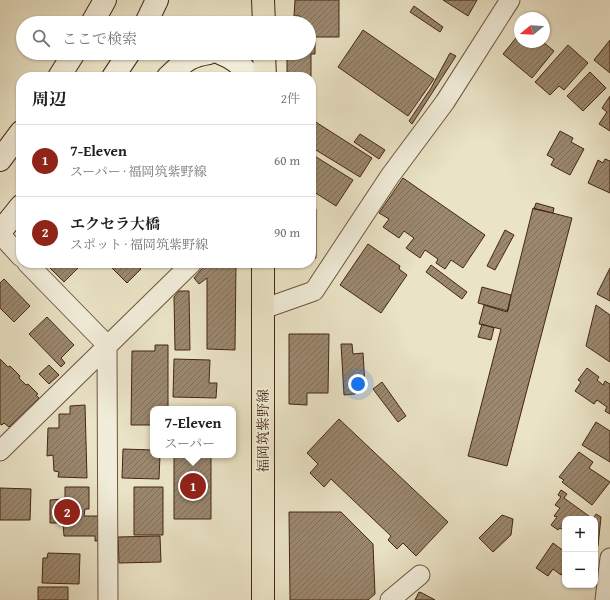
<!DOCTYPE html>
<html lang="ja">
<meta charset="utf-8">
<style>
body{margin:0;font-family:"Gentium Book Plus","Noto Serif JP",serif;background:#f6f6f6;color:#202124}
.controls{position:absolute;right:12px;bottom:12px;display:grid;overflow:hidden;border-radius:8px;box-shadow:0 1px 3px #0004}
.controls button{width:36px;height:36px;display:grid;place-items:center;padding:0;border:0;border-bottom:1px solid #e0e0e0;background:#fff;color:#202124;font:20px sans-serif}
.compass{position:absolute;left:514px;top:12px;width:36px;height:36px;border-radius:50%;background:#fff;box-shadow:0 1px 3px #0004;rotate:252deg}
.you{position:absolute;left:358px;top:384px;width:14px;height:14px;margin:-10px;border:3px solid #fff;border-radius:50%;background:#1a73e8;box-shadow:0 0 0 6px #1a73e833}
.badge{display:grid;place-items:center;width:26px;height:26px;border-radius:50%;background:#8f2418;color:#fff;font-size:13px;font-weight:700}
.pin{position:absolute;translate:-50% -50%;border:2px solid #fff;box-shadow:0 1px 4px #0006}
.popup{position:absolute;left:150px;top:406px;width:86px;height:52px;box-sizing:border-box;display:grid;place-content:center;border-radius:8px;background:#fff;filter:drop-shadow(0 1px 3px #0005);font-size:13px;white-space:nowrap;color:#757577}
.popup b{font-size:15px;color:#202124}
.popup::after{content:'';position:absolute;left:50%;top:100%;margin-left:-8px;border:8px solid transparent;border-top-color:#fff}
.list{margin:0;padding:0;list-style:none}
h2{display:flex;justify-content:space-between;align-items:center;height:52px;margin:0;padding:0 16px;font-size:17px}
h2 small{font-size:13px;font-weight:400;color:#757577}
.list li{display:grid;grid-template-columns:26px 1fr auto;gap:12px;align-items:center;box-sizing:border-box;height:72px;padding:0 16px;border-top:1px solid #e0e0e0}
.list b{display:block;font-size:15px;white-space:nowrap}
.list p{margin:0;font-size:13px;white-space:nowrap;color:#757577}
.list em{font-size:13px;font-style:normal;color:#757577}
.icon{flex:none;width:22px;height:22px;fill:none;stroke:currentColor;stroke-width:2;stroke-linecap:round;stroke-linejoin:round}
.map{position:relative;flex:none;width:610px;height:600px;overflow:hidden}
.search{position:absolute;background:#fff;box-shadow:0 1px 3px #0004;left:16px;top:16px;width:300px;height:44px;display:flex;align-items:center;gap:10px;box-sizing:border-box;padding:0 14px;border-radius:22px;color:#757577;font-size:15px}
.panel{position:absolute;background:#fff;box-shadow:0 1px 3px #0004;left:16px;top:72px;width:300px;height:196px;border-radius:16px}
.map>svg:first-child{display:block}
.building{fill:url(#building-hatch);stroke:#452611}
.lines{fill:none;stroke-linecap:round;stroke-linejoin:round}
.street-casing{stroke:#6e553e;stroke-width:21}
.secondary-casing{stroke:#452611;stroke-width:24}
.primary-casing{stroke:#452611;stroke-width:24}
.street{stroke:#f1edda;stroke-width:19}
.secondary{stroke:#f1edda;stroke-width:22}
.primary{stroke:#eae3c6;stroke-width:22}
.labels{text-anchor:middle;stroke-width:3.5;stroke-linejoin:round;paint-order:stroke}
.street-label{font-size:14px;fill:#452611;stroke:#f1edda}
</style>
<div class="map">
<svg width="610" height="600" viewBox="0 0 610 600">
<defs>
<pattern id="building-hatch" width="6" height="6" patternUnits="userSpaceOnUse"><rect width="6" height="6" fill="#9b886f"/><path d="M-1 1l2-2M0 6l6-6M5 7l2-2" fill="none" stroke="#806f5a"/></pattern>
</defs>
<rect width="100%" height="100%" fill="#eae3c6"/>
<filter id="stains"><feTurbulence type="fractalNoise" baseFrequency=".005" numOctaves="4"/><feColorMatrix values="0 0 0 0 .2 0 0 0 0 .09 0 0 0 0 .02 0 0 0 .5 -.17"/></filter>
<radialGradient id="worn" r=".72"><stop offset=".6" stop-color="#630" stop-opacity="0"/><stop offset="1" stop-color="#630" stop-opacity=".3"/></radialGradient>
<!-- building -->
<path class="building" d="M295,0h44v37h-30v-14h-9v-7h-6z
M443,0h34l-9,16z
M414,6l29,21 -3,5 -30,-20z
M363,30l71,49 -26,37 -70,-49z
M520,33v9h23l11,9 -22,27 -29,-24z
M610,40v33l-16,-13z
M309,41h6v13h-4v23h-24v-24h22z
M568,45l20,18 -24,27 -5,-4 -9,9 -15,-13z
M450,53l6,3 -44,68 -3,-3 22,-33z
M590,72l16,16 -23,23 -16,-15z
M610,96v35l-11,-7 8,-12 -5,-4z
M311,119l61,39 -12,19 -49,-30z
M560,131l13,7 -2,4 13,7 -14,26 -19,-10 3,-6 -7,-4z
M360,134l25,16 -6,9 -25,-17z
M313,155l40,25 -17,26 -25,-16v-32z
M605,159l5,2v32l-22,-10 10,-23 5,3z
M403,178l82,57 -22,33 -12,-8 -6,9 -9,-6 2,-4 -13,-9 -5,8 -14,-10 8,-10 -10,-7 -5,7 -16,-11 6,-8 -10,-6z
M536,203l18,5 -1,5 -19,-4z
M533,208l39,10 -65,248 -39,-10 33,-127 -22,-5 5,-19 23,7z
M311,209h5v49h-5z
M505,230l9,5 -19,35 -8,-4z
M368,244l32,22 -1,3 8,6 -26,38 -41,-28z
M45,263h38l-19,19z
M107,263h28l6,6 -14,14z
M135,263h15l-4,3 -7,1z
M207,263h29l-1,87 -28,-1v-71l-8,6 -5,-6z
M431,265l36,27 -5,7 -36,-27z
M610,268v33l-13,-7z
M4,279l26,27 -16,16 -14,-14v-25z
M482,287l29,8 -3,16 -30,-8z
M179,291h10l1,59h-15l-1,-53z
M596,305l14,10v47l-24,-16z
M47,317l27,28 -13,13 4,5 -4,4 -32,-33z
M482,324l12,4 -3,12 -13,-3z
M289,334h40l-1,59h-21v12l-18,-1z
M341,344h11l1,10 10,-1 2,32h-10v9l-11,1z
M155,345h13v64h-15v16h-22l1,-74h23z
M0,359l8,8 2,-1 10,10 -1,2 7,7 2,-1 10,10 -2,1 3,3 -30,29 -5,-4 -2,2 -2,-1z
M174,359l36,1 -1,23h8l-1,15 -43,-1z
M49,365l10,10 -10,9 -10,-10z
M587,368l12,9 -2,3 6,5 2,-4 5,3v30l-5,-3 2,-4 -10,-7 -3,4 -19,-13 6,-9 -3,-2z
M382,382l24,34 -8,6 -25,-33z
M85,405l2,73 -29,-1 1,-5 -5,-1 -1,-16 -6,1 1,-28h11v-14h11v-8z
M339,419l109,103 -32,34 -13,-13 -6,6 -9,-9 3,-4 -60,-57 -7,8 -14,-14 8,-9 -11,-11z
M596,422l14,9v31l-28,-17z
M123,449l30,1v5h7l-1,24 -37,-1z
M579,452l14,10 -4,6 21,14 -18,23 -30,-23 2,-2 -5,-3z
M174,455h37v64h-37z
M65,487h24v22h-4l-1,7h19v25h-8v-5h-31l-1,-13h-13v-23l15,-1z
M134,487h29v48h-29z
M0,488l31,1 -1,31h-30z
M561,490l6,4 -3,4 29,21 3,-5 5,3 -3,29 -2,3 -1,-30h-30v12l-5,-3 -2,2 -7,-5 6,-8 -3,-1 6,-8 -5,-3 6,-8 -3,-2z
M289,512h52l32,32 2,50 -7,6h-78z
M502,515l11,4 -2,16 -18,17 -14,-14z
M160,536l1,26 -42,1 -1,-26z
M553,543l12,9v17l-4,6 -8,-6 -5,7 -12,-8z
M48,553l32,1 -1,30 -37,-1 1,-25h4z
M38,587h30v13h-30z
M419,592l3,1 13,7h-20z"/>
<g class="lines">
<!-- street casing -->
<g class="street-casing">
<path id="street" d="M0,234l21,23
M27,263l80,82 1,255
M263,309l51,-18 76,-115 55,-74 65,-102
M0,451l192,-188
M390,600l30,-25
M605,600l5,-42"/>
</g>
<!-- secondary casing -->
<g class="secondary-casing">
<path id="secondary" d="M92,23l13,-23
M146,23l11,-23
M220,53c13,5 23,12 30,24
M59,77l15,-24
M113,77l16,-24
M168,77c15,-14 20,-21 41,-24
M0,160l21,-28
M0,232l21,-26"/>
</g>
<!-- primary casing -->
<g class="primary-casing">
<path id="primary" d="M263,0l1,23
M264,53l1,24
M263,600v-337"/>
</g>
<!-- street -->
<use href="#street" class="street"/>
<!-- secondary -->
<use href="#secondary" class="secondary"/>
<!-- primary -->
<use href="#primary" class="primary"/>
</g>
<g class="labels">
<!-- street labels -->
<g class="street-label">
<text transform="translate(263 431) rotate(-90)" y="5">福岡筑紫野線</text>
</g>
</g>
<rect width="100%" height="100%" filter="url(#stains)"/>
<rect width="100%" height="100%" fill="url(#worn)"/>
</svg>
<div class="controls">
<button>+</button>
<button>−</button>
</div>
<svg class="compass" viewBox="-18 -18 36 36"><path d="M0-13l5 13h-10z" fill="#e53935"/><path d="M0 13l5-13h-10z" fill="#757577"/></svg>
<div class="you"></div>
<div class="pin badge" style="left:193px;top:486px">1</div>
<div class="popup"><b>7-Eleven</b>スーパー</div>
<div class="pin badge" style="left:67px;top:512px">2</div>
<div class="search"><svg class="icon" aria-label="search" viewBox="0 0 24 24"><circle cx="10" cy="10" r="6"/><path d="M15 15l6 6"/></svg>ここで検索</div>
<section class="panel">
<h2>周辺<small>2件</small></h2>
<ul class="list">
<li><span class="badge">1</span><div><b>7-Eleven</b><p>スーパー · 福岡筑紫野線</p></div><em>60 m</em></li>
<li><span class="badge">2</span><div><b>エクセラ大橋</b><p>スポット · 福岡筑紫野線</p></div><em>90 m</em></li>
</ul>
</section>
</div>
